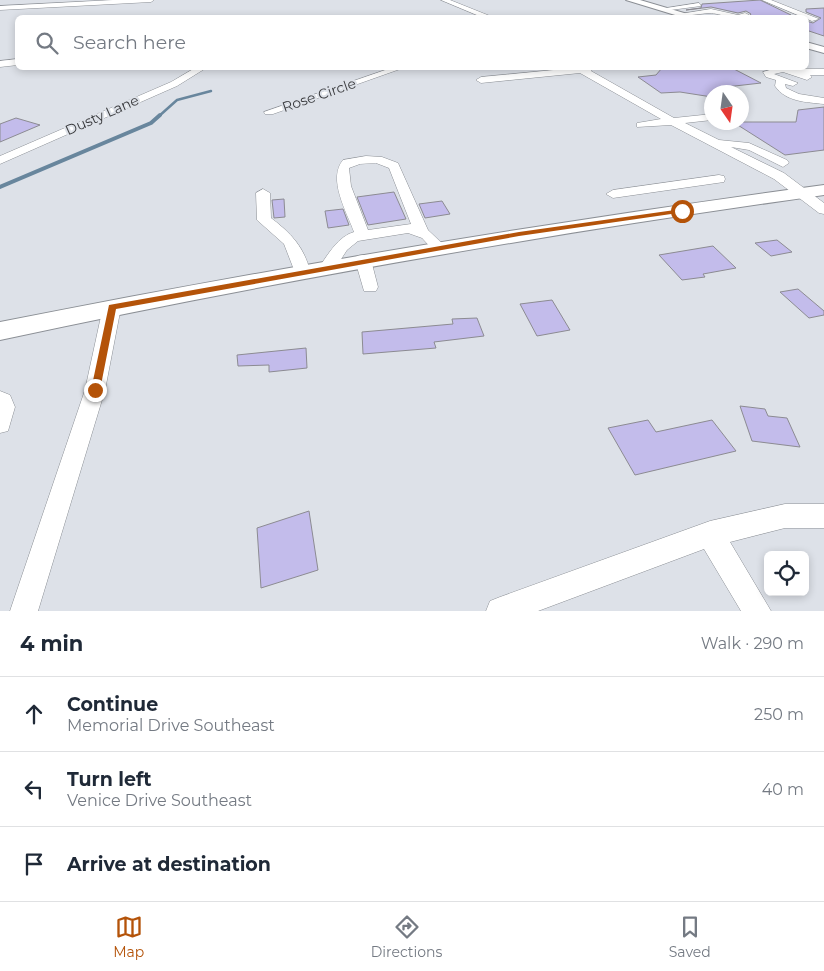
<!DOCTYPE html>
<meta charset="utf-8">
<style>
body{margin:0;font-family:Montserrat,sans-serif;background:#f6f6f7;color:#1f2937}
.controls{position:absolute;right:15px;bottom:15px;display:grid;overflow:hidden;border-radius:8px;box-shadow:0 2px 8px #0003}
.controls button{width:45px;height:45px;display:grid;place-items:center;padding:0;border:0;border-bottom:1px solid #e0e1e3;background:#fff;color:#1f2937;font:25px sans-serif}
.compass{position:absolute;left:704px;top:85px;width:45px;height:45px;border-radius:50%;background:#fff;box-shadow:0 2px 8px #0003;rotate:167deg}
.stop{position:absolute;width:15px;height:15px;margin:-11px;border:4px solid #b45309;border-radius:50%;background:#fff}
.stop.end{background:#b45309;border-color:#fff;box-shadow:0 1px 5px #0008}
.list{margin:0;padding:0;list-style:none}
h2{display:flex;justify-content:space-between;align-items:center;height:65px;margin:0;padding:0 20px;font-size:21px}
h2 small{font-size:16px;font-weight:400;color:#747a83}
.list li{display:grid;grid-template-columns:32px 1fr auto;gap:15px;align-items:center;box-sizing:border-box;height:75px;padding:0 20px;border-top:1px solid #e0e1e3}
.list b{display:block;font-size:19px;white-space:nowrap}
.list p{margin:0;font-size:16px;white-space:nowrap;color:#747a83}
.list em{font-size:16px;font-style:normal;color:#747a83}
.icon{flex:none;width:28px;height:28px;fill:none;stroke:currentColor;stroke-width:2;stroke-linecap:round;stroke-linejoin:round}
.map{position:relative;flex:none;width:824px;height:611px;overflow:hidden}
.search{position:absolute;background:#fff;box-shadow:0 2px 8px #0003;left:15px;right:15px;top:15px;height:55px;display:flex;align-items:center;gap:12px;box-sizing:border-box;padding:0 18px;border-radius:8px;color:#747a83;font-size:19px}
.sheet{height:290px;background:#fff}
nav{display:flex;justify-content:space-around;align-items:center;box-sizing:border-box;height:70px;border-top:1px solid #e0e1e3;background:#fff;font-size:14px;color:#747a83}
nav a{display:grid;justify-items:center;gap:2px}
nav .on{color:#b45309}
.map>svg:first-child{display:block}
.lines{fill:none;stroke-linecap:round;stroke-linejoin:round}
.stream-far1{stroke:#68869d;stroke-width:2.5}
.stream{stroke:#68869d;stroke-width:4}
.building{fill:#c3bceb;stroke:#8c8b92}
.minor-casing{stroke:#8b8f95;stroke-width:1}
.major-casing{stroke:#8b8f95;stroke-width:2}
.minor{fill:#fff;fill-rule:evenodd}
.major{fill:#fff;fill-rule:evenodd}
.route{fill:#b45309}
.labels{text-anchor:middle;stroke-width:4;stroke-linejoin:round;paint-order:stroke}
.far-street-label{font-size:14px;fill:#3a3b3e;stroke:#dde1e8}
</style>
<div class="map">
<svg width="824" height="611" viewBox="0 0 824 611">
<rect width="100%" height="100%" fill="#dde1e8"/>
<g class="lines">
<!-- stream-far1 -->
<path class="stream-far1" d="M158,117l19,-17 34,-9"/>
<!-- stream -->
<path class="stream" d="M0,187l151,-64 9,-8"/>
</g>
<!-- building -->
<path class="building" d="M760,0l31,15 -12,3h-31l3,-4 -5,-3 -8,2 -27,-6 -25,3 15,-2 1,-4z
M824,8v28l-18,-6v-9l7,2 8,-5 -15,-6v-3z
M662,68l72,1 27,14 -35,4 10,5h-24v5l-32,-5 -19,1 -23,-16 18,-2z
M824,107v43l-39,5 -52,-33h63l2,-12z
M16,118l24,7 -40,17v-18z
M394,192l12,27 -38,6 -11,-28z
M284,199l1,18 -11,1 -2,-18z
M442,201l8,13 -25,4 -6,-14z
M343,209l6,16 -21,3 -3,-17z
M777,240l15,12 -21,4 -16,-13z
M713,246l23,22 -33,6 2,3 -23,3 -23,-25z
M798,289l26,22v4l-15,3 -29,-26z
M552,300l18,30 -33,6 -17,-32z
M477,318l7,18 -50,6 2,6 -73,6 -1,-22 91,-8 -1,-5z
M306,348l1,20 -38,4v-7l-31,1 -1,-11z
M740,406l25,3 3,7 19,2 13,29 -48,-6z
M648,420l8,12 56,-12 24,31 -101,24 -27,-47z
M309,511l9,59 -57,18 -4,-60z"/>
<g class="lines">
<!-- minor casing -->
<g class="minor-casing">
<path id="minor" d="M113,0h41l-3,2 -151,8v-4z
M441,0h9l45,18h-11z
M762,0h9l48,19 -7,2z
M699,3l2,3 -38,5 -3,-2z
M711,9l27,6 7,-2 4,2c-12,8 -28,-2 -40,-2 -9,1 -17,2 -25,3l-4,-2z
M18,59v6l-18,2v-6z
M195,68h11l-29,18 -177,78v-8l171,-74z
M391,68h12l-130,46h-8l-1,-2z
M574,68h19l-2,3 83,47 38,-4v6l-27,3 34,17 30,3 38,17 2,3 -6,4 -34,-17 -18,-3 53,26 40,30v11l-5,-1 -45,-34 -103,-54 -34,2v-4l24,-4 -81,-46 -99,10 -5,-3 5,-3z
M777,68l47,1v6h-14l2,2 -5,3 -24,-8 -9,2 24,9 -5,3 -8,-2 1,4 13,6 25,4v6c-18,-2 -38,-2 -49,-18l1,-6 -10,-3 -3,-5z
M366,156l16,1 16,6 30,67 19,18 -3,3h-10l-12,-13 -14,-5 -50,8 -11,9 -13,20h-12l-2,-4c8,-12 19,-30 34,-34 -7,-20 -27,-53 -11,-72zM376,163l13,5 22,56 -43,6 -17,-44 -2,-18 11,-4z
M719,175l5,1 1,3 -1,3 -111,16 -7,-4 7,-4z
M263,189l7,4 1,25c20,15 33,29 39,53l-2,4h-12l-12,-31 -27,-24 -1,-27z
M363,255l6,1 2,4 7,27 -2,4h-12l-9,-31 2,-4z
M112,301l6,2 3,4 -16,83 -67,221h-28l75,-221 18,-83 3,-4z
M0,391l10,4 5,12 -7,24 -8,2z
M785,504h39v24h-39l-55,14 41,69h-30l-37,-62 -166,62h-52l4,-10 10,-4 210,-76z"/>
</g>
<!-- major casing -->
<g class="major-casing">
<path id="major" d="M626,0h14l61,18h-16z
M806,42l18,5v6l-18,-5z
M824,185v10c-277,39 -551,86 -824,145v-18c273,-54 548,-100 824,-137z"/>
</g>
<!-- minor -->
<use href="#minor" class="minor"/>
<!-- major -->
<use href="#major" class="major"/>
</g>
<!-- route -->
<path class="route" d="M682,209l3,3 -166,24 -403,73 -16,81 -5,3 -4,-3 18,-85 410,-73z"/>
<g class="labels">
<!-- far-street labels -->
<g class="far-street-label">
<text transform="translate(319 95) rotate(-19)" y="5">Rose Circle</text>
<text transform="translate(102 115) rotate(-24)" y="5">Dusty Lane</text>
</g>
</g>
</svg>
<div class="controls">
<button><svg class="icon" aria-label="locate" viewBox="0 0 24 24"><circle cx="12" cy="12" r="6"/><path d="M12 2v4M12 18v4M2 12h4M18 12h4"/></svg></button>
</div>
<svg class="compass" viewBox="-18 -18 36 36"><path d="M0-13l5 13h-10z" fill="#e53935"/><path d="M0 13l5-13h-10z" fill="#747a83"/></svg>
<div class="stop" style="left:682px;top:211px"></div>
<div class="stop end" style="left:95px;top:390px"></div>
<div class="search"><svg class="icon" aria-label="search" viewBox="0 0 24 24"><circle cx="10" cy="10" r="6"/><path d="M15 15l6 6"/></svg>Search here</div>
</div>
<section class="sheet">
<h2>4 min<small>Walk · 290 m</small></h2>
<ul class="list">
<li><svg class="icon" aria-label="ahead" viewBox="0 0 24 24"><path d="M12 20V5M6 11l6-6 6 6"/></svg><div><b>Continue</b><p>Memorial Drive Southeast</p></div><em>250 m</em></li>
<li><svg class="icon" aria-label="left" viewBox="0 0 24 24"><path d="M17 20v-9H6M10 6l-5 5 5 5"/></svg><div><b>Turn left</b><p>Venice Drive Southeast</p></div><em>40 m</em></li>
<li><svg class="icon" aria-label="arrive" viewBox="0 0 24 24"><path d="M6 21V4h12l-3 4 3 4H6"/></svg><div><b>Arrive at destination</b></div></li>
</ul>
</section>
<nav>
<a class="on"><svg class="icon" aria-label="map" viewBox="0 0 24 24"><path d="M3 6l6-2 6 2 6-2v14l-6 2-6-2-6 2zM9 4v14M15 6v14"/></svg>Map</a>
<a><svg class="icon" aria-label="directions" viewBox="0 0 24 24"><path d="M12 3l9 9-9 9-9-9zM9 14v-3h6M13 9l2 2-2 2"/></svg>Directions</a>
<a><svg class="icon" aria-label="saved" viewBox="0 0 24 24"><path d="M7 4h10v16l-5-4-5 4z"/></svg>Saved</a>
</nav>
